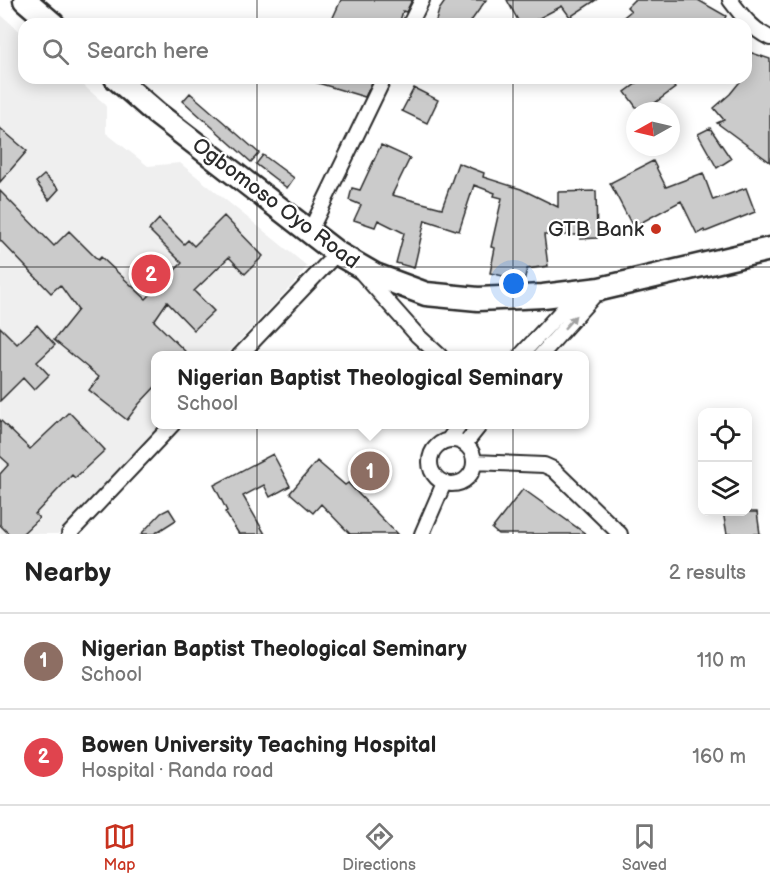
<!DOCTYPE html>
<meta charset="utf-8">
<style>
body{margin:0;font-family:"Balsamiq Sans",sans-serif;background:#f6f6f6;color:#222}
.controls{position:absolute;right:18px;bottom:18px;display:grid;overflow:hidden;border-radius:12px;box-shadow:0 3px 15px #0003}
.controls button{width:54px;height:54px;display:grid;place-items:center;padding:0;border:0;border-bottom:2px solid #e0e0e0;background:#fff;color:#222;font:30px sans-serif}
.compass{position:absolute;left:626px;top:102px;width:54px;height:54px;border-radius:50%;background:#fff;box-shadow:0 3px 15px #0003;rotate:262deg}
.you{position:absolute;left:514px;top:284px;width:21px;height:21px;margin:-15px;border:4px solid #fff;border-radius:50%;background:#1a73e8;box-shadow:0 0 0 9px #1a73e833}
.badge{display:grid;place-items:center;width:39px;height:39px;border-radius:50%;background:#c8321e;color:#fff;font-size:20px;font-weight:700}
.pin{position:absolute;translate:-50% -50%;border:3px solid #fff;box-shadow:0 2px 6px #0006}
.popup{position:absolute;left:151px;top:351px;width:438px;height:78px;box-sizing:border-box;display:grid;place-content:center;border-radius:12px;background:#fff;filter:drop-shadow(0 2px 4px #0005);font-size:20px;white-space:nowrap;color:#767676}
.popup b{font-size:22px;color:#222}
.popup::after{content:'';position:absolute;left:50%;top:100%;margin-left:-12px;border:12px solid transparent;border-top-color:#fff}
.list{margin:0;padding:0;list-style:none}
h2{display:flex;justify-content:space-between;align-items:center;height:78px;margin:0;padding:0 24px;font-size:26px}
h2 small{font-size:20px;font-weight:400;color:#767676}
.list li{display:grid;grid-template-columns:39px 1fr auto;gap:18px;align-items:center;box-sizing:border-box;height:96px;padding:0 24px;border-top:2px solid #e0e0e0}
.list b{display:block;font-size:22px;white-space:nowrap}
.list p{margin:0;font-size:20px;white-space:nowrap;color:#767676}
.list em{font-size:20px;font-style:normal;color:#767676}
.icon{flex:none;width:33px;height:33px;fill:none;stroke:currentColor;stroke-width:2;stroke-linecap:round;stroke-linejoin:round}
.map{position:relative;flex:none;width:770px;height:534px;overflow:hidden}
.search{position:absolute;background:#fff;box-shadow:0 3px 15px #0003;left:18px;right:18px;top:18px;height:66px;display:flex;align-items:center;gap:15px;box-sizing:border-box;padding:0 21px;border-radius:18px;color:#767676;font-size:22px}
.sheet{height:270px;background:#fff}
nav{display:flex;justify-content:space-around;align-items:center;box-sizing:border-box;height:84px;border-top:2px solid #e0e0e0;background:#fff;font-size:16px;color:#767676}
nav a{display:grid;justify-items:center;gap:3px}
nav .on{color:#c8321e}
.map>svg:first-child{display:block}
.built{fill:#efefef}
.building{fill:#cbcbcb;stroke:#2b2b2b;stroke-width:1.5}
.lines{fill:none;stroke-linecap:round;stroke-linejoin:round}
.minor-casing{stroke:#2b2b2b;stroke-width:18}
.trunk-casing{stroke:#2b2b2b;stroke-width:27}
.minor{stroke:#fff;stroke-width:14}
.trunk{stroke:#fff;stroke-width:22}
.oneway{fill:#a0a0a0}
.grid{fill:none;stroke:#2b2b2b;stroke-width:1.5;stroke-opacity:0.55}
.poi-dot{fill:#c8321e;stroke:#fff;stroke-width:2}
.labels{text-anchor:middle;stroke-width:4.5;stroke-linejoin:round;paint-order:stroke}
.street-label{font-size:21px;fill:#2b2b2b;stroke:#fff}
.poi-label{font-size:21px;fill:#2b2b2b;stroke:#fff;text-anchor:end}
</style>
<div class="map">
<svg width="770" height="534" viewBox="0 0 770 534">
<rect width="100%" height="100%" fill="#fff"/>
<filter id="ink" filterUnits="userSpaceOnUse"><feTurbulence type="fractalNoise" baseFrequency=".0167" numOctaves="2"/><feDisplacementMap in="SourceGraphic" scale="12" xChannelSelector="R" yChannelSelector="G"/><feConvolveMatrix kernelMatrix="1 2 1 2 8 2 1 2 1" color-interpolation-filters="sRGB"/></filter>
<g filter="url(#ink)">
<!-- built -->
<path class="built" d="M0,14l24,21v43h51l31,27v28l42,33 32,-3 127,103 -12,16 -69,73 -70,1v68l5,1 -103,109h-58z"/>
<!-- building -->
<path class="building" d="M341,0h71l-6,12 -3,-1 -4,13h-69z
M446,0h40l-17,24h-34l4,-14z
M507,0h89l-26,17 -8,-11 -34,18h-8z
M634,0h64l28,16 -4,8h-107l16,-13 -4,-4z
M746,51l24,8v103l-53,-39 7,-3 -10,-12 16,-14 13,-16h3z
M311,78h63l-9,19 -54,-16z
M644,78h24l7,10 -31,23h-5l-14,-19z
M414,88l24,12 -11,23 -25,-12z
M190,93l69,60 -8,9 -68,-61z
M0,128l27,23 -27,31z
M710,128l21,31 -14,9 -19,-34z
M381,145l29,13 -18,37 50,13 16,-45 26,10 -1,4 38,12 37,18v-15l38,-1 1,47 -17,1v-4h-36l4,31 -21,3 -3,12 -34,-8 5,-25 -4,-1 11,-49 -8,-2 1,-3 -21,-8 -15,46 -34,-11 -11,48 -18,-5 8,-30 -26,-13 -3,7 -21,-7 7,-15 -12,-5 3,-12 8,2z
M263,155l31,23 -7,10 -31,-24z
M653,161l13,26 37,-14 10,27 33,-12 9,24 -50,20 -1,-2 -7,4 -16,-33 -48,26 -23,-44z
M44,175l15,14 -10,11 -13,-18z
M0,191l54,55 15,-15 29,29 3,-3 45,42 36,-36 -33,-33 10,-11 25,25 4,-4 6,6 30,-30 39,40 -18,18 -16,-17 -35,34 20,20 -20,19 -27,-28 -13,19 36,35h-34v30l-17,18 -12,16 -38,-30 10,-13 -45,-37 24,-30 -18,-25 -9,8 -51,-53z
M37,325l18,20 -18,17 12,13 -15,15 -11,-12 -23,23v-74l17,17z
M69,412l36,38 -30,28 -3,-3 -37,39 4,4 -17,16h-13l-9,-9v-51l9,-10 -9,-8v-36l30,29z
M273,454l17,32 -20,11 -6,-12 -21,11 22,38h-26l-14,-22 2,-1 -13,-26z
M317,461l28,24 3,-2 49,51h-47l-29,-30 -8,9 -23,-20z
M523,489l63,45h-88l-6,-5z
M169,509l7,11 -22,14h-13l20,-21z
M723,512h34l3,22h-33z"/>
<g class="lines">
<!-- minor casing -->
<g class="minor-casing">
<path id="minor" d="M730,0c12,16 22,29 40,38
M410,24l12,-24
M310,231l74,-153
M362,273l55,62 23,21
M239,356l98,-103
M520,356l60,-65
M540,356l60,-67
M449,439l11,-15
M430 462a22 22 0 1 1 44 0a22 22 0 1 1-44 0Z
M465,444l16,-20
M474,462l70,3 9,4 67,65
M69,534l104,-110
M422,534l22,-51"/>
</g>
<!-- trunk casing -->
<g class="trunk-casing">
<path id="trunk" d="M25,0l28,24
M116,78l40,35 181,140 38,22 51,19 52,5 65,-3 57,-7 170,-40"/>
</g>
<!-- minor -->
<use href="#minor" class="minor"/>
<!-- trunk -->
<use href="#trunk" class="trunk"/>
</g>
<!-- one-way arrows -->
<defs><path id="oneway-solid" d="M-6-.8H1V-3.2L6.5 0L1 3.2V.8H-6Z" transform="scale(1.5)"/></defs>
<use class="oneway" href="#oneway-solid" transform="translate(570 322) rotate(-48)"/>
</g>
<!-- grid -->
<path class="grid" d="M257,0v24M513,0v24M257,78v456M513,78v456M0,267h770"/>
<!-- markers -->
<circle class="poi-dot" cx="656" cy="229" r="6"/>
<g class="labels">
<!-- street labels -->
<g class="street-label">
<text transform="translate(276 203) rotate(37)" y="7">Ogbomoso Oyo Road</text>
</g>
<!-- poi labels -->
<g class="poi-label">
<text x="644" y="236">GTB Bank</text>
</g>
</g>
</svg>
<div class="controls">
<button><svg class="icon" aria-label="locate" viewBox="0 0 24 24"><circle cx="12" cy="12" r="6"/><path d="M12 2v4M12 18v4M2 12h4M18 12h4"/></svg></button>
<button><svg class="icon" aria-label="layers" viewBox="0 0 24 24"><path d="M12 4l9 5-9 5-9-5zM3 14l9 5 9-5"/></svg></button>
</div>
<svg class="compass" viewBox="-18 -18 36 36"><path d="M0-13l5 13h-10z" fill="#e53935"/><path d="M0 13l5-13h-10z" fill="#767676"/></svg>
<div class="you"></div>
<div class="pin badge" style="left:370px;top:471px;background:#8d6e63">1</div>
<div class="popup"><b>Nigerian Baptist Theological Seminary</b>School</div>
<div class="pin badge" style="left:151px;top:274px;background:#e0444e">2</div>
<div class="search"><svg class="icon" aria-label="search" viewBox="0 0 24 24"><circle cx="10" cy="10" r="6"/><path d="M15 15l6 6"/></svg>Search here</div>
</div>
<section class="sheet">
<h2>Nearby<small>2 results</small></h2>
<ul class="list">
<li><span class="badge" style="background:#8d6e63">1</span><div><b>Nigerian Baptist Theological Seminary</b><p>School</p></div><em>110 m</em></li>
<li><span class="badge" style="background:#e0444e">2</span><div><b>Bowen University Teaching Hospital</b><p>Hospital · Randa road</p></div><em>160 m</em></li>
</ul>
</section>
<nav>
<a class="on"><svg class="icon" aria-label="map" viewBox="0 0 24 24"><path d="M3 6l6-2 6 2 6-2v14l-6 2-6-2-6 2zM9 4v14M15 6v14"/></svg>Map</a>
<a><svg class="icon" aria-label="directions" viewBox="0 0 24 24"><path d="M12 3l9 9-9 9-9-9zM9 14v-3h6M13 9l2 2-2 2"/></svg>Directions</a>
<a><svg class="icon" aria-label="saved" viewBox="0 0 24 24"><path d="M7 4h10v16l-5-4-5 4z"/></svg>Saved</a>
</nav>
